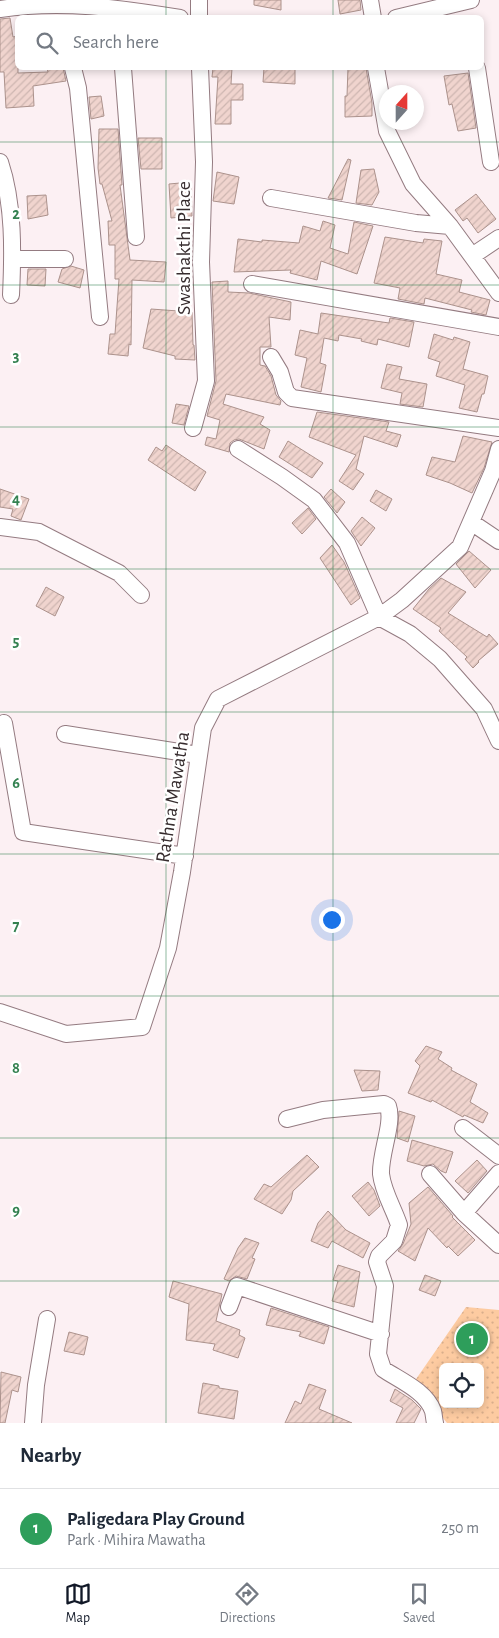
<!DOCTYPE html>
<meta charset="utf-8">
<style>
body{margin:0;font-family:"Alegreya Sans",sans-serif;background:#f2f2f3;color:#1f2937}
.controls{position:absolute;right:15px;bottom:15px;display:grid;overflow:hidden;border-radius:8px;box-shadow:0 2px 8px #0003}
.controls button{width:45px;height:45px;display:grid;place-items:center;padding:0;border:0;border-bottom:1px solid #e0e1e3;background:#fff;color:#1f2937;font:25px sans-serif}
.compass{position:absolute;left:379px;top:85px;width:45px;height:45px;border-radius:50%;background:#fff;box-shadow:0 2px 8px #0003;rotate:21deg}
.you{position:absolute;left:331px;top:919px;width:18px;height:18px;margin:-12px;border:4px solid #fff;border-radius:50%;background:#1a73e8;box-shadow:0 0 0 8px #1a73e833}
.badge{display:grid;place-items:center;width:32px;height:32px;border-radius:50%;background:#111827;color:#fff;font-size:16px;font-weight:700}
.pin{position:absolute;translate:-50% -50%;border:2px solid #fff;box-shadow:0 1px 5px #0006}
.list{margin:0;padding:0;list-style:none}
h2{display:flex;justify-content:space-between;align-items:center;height:65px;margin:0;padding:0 20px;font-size:21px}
h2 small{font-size:16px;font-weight:400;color:#747a83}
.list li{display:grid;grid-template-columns:32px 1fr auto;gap:15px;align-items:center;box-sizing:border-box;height:80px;padding:0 20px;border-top:1px solid #e0e1e3}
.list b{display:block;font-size:19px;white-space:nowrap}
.list p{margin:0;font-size:16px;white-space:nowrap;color:#747a83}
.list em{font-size:16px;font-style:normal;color:#747a83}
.icon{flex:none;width:28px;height:28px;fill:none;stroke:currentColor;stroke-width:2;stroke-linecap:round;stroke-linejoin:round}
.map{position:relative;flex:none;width:499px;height:1423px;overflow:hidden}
.search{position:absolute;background:#fff;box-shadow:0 2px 8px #0003;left:15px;right:15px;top:15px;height:55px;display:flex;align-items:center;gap:12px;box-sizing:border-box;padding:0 18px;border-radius:8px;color:#747a83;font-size:19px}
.sheet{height:145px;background:#fff}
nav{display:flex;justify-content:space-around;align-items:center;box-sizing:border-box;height:70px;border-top:1px solid #e0e1e3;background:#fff;font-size:14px;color:#747a83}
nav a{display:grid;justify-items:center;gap:2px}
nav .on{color:#111827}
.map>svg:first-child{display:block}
.park{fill:url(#park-dots);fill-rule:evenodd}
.building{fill:url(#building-hatch);stroke:#ac928c}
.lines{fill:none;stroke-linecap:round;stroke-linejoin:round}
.minor-casing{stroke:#947b81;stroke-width:18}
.minor{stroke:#fff;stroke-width:16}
.grid{fill:none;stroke:#348251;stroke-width:1;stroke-opacity:0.55}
.labels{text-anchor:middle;stroke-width:5;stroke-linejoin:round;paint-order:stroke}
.street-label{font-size:20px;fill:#362c2e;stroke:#fff}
.grid-label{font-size:16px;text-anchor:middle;font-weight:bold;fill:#348251;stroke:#fff;stroke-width:5;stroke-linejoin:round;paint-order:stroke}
</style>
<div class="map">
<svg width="499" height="1423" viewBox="0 0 499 1423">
<defs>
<pattern id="park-dots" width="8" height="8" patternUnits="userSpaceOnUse" patternTransform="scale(1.25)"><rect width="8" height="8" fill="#fdcba1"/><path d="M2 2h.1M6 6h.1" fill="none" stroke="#d9ae8b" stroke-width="1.8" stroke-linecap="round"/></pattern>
<pattern id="building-hatch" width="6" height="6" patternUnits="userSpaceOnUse" patternTransform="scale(1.25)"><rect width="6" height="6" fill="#f0d4ce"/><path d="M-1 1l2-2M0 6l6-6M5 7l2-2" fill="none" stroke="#ceb6b1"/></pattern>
</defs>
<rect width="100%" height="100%" fill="#fcf0f3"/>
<!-- park -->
<path class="park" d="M466,1307l33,3v113h-52l-33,-41zM443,1367h37v37h-37z"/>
<!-- building -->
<path class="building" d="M254,0h27v10l-27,-5z
M338,0h22l1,10 -21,4z
M10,18l3,19 5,-1v37l30,-1 -1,-4h16l3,13 -33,5 1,20 -28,2 -2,-36h-4v-53z
M213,68h19l-1,16h12v16h-12v24h-16l3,-47h-6z
M264,68h31v16l-32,-2z
M348,68h18l6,35v13l-27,1v-21h2z
M468,73l8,55 -18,3 -6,-27 -3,1 -5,-29z
M101,96l3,20 -13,3 -2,-22z
M99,129h19l4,56h-2l10,75 36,2 -2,20 -32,-2 -1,65 -2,-1 -1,12 -20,-2 2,-20h5l4,-55h-4v-34h-6l-1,-24h4l-10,-37h-2l-2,-16z
M138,138h24v31h-21z
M348,159l3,1 -9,40 -14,-2z
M374,169l5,23 -7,13 -16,-2 5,-33z
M217,172l22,5 -5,27 -21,-3z
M191,182l1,34 -21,2 -2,-34z
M476,194l20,25 -18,14 -11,-15 -4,3 -8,-11z
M46,195l2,20 -20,4 -1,-23z
M323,221l12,4 -5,23 18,6 6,-32 19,4 -16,48 -36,-13 -4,19 -27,-7 1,-3 -57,2 4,-33 24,3v-2l37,3 4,-17 17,5z
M385,237l38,6 1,-4 18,2 -6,33 26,6 -3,12 31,8 -4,15 -15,-3 1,-2 -47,-12 -1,6 -26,-5 2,-11 -26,-5z
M71,266l13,4 -4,18 -22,-6 4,-13z
M28,269h18l-1,17 -18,-1z
M228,281v11l21,1 42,9 -1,18 -21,-3 2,30h-11v18l5,1 6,10 5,19 5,6 -1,4 -54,-11 -3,10 41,13 -4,7 10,6 -6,19 -25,-10 -5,1 -4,3 -1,9 -24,-7 2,-8 9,2 4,-19 -13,-4 9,-35 -4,-99z
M151,309l41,3 1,33h1l1,15 -20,-1v-3l-32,-8z
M321,313l68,10 1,-5 24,4 -5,25 -31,-8 -1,6 -16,-4 1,-2 -23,-4 -1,6 -14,-3 -4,25 6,2 -5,27 -20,-5 6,-29 -12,-3 5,-25 18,4z
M434,334l19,6 1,-3 16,5 -7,27 25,7 -4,18h-2l-5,18 -18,-4 6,-23 -29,-9 4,-14 -12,-4z
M387,364l15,3 -3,12 28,5 -4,23 -23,-3 2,-11 -21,-5z
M176,404l13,2 -5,19 -12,-2z
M317,412l72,10 -3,9 15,4 -4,12 -33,-11 -8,33 8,5 -11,16 -14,-9 17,-26 -47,-18z
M463,436l29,6 -8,26 -12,25 -22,-10 -24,-8 6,-18 23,5z
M288,441l35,22 -11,15 -33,-21z
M166,445l40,27 -11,19 -47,-31 8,-13 6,4z
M0,489l29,10 -8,21 -10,-4 2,-7 -13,-2z
M331,489l14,13 -8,11 -13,-16z
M376,490l16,9 -6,12 -16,-10z
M308,508l8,11 -14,15 -10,-11z
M362,517l13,11 -14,18 -10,-15z
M332,545l12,17 16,36 -9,7 -31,-47z
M469,551l22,19 -16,18 -19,-24z
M441,578l25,14 -18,21 39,24 2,-3 9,10 -20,17 1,1 -6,6 -8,-9 2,-2 -28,-26 2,-3 -28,-19 16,-20z
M46,587l18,10 -9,19 -19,-10z
M426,1046l16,6 -4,7 14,9 -1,2 26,14 -7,18 18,11 -5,10 -19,-8 -1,2 -31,-17 -1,2 -23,-9 12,-27 -5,-5z
M354,1070l26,1 -2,19 -16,1z
M399,1111l16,5 -7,26 -11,-4z
M412,1140l41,12 -7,21 -5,-2 -8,-7 -9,2 -17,-5z
M307,1155l12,12 -26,24 -2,9 -9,14 -28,-15 10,-15 7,3z
M477,1160l10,11 -19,22 -13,-12z
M368,1182l6,8 6,16 -11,10 -17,-20z
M428,1187l25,29 -1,1 23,23 -17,16 -10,-10 -1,2 -19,-20 -13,33 -17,-10 5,-7 8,-20 -2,-21z
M328,1211l18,19 24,13 -7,15 -31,-17 -4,7 -17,-7 7,-18z
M245,1238l14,5 -7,15 3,1 -8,20 -11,-3 -7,5 -5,-2 14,-31z
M338,1265l22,7 -6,35 -22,-6 6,-20 -5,-1z
M425,1275l16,6 -6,15 -16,-6z
M173,1281l49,13 -6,27 24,9 -1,5 6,3 -7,20 -25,-8 2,-6 -29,-4 3,-36 -20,-7z
M271,1308l58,19 -5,17 -25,-8 2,-4 -35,-7z
M69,1332l19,5 -4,18 -20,-4z
M1,1372l20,5 -3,15 -6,-2 -7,33h-5z
M203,1383l16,3v2l19,3 -4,28 -36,-6z
M309,1384l17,6 -7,19 33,14h-67l10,-22 6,3z
M395,1389l17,11 9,9 -7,14h-18l7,-15 -13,-7z"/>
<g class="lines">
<!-- minor casing -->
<g class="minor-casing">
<path id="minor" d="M370,0l3,18
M0,9c62,-9 119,-1 180,9
M199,18v-18
M396,18l75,-18
M73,68l5,20 22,229
M123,68l13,169
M376,68l11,63 26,53 37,42 49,67
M477,68l14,94
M0,162c14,42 13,90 11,133
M271,198l145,25 34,3
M472,256l27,-18
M13,259h52
M252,284l247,43
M271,357l9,15 6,20 6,6 207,30
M193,428l13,-47 -5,-119 3,-100 -4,-94
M238,449l44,28 32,23 33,43 32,74 31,17 30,25 44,50 15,32
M471,522l28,19
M0,527l39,5 80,41 22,22
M4,723l19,109 162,24
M65,734l133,21
M0,1012l66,22 76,-7 26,-79 14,-76 21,-144 15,-29 161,-82 23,-17 58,-53 33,-76 6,-22
M287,1119l36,-9 61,-6 4,2c6,17 -8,47 -7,68 2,18 13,35 18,51l-5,16 -15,15 -2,6 8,24 -7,68 5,15c16,11 43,22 50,42 1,4 1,8 2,12
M463,1128l36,28
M430,1174l34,39 35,32
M464,1213l35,-40
M229,1307l8,-21 144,48
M33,1423l3,-38 11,-66"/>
</g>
<!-- minor -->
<use href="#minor" class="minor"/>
</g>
<!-- grid -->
<path class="grid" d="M166,0v18M333,0v18M166,68v1355M333,68v1355M0,142h499M0,285h499M0,427h499M0,569h499M0,712h499M0,854h499M0,996h499M0,1138h499M0,1281h499"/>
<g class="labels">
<!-- street labels -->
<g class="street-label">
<text transform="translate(183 248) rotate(-90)" y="7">Swashakthi Place</text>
<text transform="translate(172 797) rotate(-81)" y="7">Rathna Mawatha</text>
</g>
</g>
<g class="grid-label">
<text x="16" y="219">2</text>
<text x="16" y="361">3</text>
<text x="16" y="504">4</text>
<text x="16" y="646">5</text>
<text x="16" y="788">6</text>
<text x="16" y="931">7</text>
<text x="16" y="1073">8</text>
<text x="16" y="1215">9</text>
</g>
</svg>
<div class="controls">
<button><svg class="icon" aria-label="locate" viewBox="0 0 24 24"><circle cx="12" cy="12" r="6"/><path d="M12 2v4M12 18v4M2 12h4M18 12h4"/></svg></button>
</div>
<svg class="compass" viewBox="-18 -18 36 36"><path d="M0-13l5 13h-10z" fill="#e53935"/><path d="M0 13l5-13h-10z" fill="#747a83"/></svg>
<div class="you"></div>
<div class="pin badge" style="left:472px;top:1339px;background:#2e9e5b">1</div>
<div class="search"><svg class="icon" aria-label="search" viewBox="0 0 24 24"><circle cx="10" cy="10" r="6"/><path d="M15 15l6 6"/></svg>Search here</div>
</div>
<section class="sheet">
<h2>Nearby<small></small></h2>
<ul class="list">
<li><span class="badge" style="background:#2e9e5b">1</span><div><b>Paligedara Play Ground</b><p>Park · Mihira Mawatha</p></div><em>250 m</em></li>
</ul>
</section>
<nav>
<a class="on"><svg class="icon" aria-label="map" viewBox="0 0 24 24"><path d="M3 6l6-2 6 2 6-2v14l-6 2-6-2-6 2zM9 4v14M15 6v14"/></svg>Map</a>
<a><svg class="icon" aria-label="directions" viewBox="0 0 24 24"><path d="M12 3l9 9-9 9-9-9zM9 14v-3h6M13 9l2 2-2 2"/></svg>Directions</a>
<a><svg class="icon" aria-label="saved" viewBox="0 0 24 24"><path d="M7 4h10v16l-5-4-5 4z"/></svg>Saved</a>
</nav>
